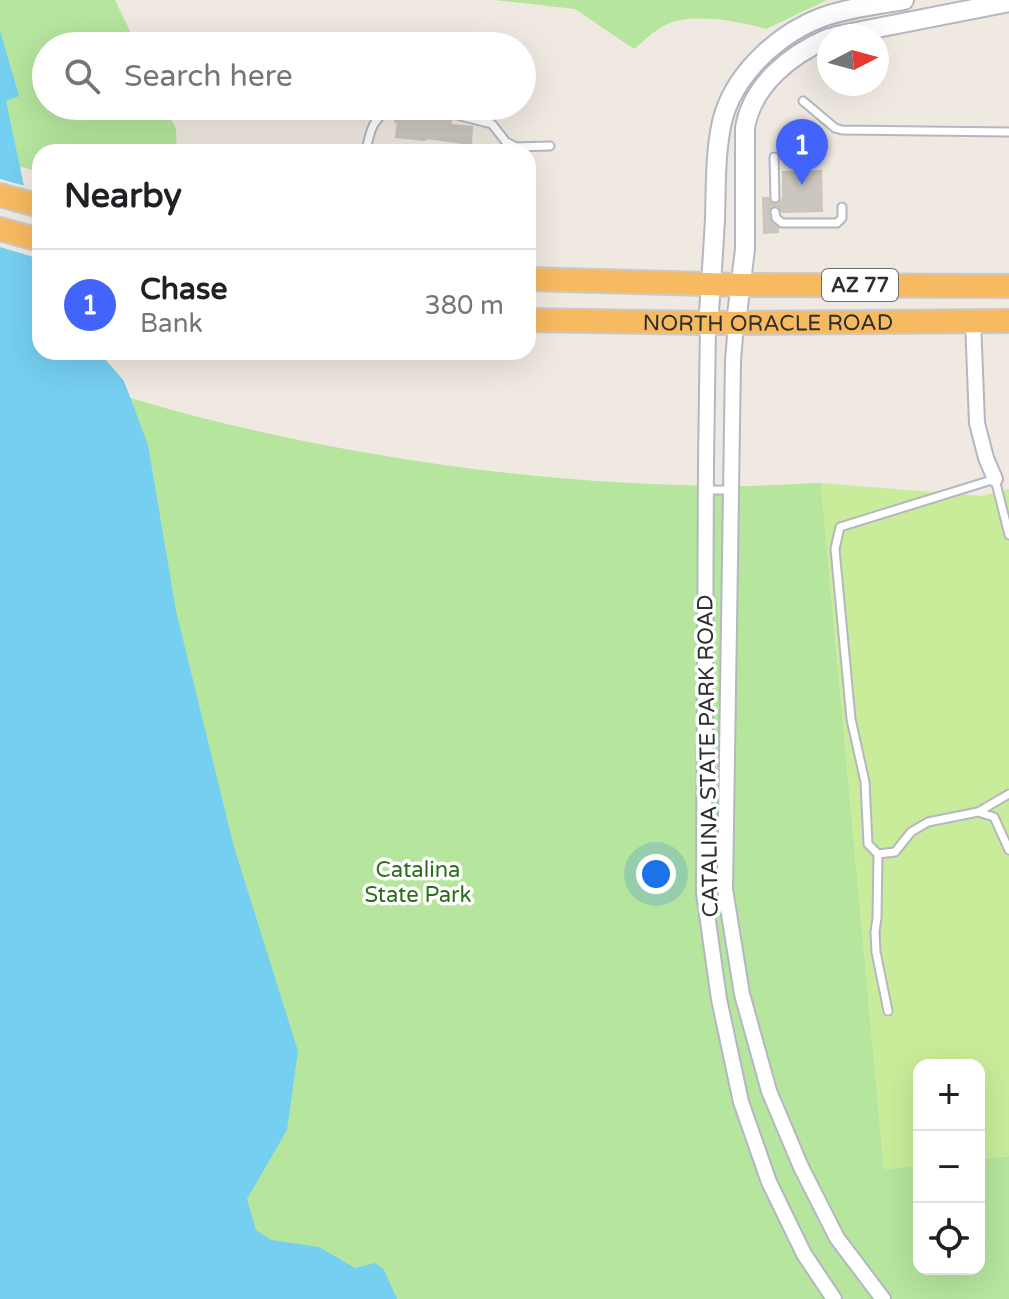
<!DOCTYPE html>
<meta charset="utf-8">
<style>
body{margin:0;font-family:"Varela Round",sans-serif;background:#f6f6f6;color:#202124}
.controls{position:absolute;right:24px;bottom:24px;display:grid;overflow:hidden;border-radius:16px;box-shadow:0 8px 32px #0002}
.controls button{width:72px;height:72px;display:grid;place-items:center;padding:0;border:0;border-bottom:2px solid #e0e0e0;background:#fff;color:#202124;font:40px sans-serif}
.compass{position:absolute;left:817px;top:24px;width:72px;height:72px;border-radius:50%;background:#fff;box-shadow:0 8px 32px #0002;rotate:84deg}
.you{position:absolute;left:656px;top:874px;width:28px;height:28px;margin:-20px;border:6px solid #fff;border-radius:50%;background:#1a73e8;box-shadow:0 0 0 12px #1a73e833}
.badge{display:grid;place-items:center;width:52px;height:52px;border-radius:50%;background:#4264fb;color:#fff;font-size:26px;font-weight:700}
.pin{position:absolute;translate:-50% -66px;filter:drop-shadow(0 2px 4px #0008)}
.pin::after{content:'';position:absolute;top:42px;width:28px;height:24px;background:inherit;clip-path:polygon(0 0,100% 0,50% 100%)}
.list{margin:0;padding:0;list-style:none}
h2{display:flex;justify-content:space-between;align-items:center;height:104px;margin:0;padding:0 32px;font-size:34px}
h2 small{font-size:26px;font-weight:400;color:#757577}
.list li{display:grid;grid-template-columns:52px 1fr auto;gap:24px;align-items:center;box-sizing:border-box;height:112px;padding:0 32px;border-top:2px solid #e0e0e0}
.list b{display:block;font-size:30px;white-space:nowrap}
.list p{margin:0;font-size:26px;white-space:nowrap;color:#757577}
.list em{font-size:26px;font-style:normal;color:#757577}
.icon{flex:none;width:44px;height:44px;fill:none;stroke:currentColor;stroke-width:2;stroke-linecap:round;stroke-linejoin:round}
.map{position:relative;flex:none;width:1009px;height:1299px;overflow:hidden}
.search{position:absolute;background:#fff;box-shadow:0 8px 32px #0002;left:32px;top:32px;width:504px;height:88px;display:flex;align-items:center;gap:20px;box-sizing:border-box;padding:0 28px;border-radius:44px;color:#757577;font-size:30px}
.panel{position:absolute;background:#fff;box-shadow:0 8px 32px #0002;left:32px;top:144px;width:504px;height:216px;border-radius:24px}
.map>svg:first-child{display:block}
.green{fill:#b6e59e}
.pitch{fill:#c9ec9a}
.water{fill:#75cff0}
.pier{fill:#efe9e1}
.building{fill:#cbc7bf;stroke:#cbc5ba;stroke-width:2}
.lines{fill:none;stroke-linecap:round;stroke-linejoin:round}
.service-casing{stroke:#b4b7c1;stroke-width:11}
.minor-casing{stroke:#b4b7c1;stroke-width:18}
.tertiary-casing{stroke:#b4b7c1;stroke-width:22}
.trunk-casing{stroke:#c9c9c9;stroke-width:26}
.service{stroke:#fff;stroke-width:7}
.minor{stroke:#fff;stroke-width:14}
.tertiary{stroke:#fff;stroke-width:18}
.trunk{stroke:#f8ba60;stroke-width:22}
.labels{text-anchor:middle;stroke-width:7;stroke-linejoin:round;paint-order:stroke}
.shield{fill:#fff;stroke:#6d6d6d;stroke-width:2}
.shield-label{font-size:20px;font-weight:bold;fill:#2e2e2e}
.street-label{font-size:22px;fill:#2e2e2e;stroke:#fff}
.park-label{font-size:22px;fill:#2c6e1b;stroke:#fff}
</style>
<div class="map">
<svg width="1009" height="1299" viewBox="0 0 1009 1299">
<rect width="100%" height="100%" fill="#efe9e1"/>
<!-- green -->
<path class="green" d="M0,0h115l22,46h-91v60h119l11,23 1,23h-137v20l-40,-11z
M495,0h332l-61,29c-26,-8 -76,-17 -101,-4 -11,6 -21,16 -31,24l-59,-40z
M0,355c67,22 134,46 202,63 174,43 354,68 534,68 28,0 56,-2 85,-3l63,686 35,-3v103h60v-110l30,-3v143h-1009z"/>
<!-- pitch -->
<path class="pitch" d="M821,483l161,13 27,-7v667l-30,3v-94h-60v101l-35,3z"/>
<!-- water -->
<path class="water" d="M0,31l19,65 -13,5 18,85 16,50v116h59l25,29 24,64 28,166 58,236 64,204 -11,79 -40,69 9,31 15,10 48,7 36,21 20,-5 9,7 13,29h-397z"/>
<!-- pier -->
<path class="pier" d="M0,179l29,8 11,36v36l-40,-12z"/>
<!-- building -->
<path class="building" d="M415,106h27l-3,4v4l4,4 8,2v5l21,2 -1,17 -45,-6 -1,2 -29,-3 2,-14 -3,-1v-6l16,-1 4,-3z
M821,171l1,40 -40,1 -4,-6h-5l-4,4 1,9 8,9v4l-14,1 -1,-35h5l2,4 4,2 5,-1 4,-5v-26z"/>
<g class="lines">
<!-- service casing -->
<g class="service-casing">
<path id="service" d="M803,101l32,27 7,2 167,2
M445,112l47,12 14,18 10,5 34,-1
M366,152c3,-18 7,-39 29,-43 4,-1 9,0 14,0
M774,157l1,41
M775,212l1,6 6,5h55l5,-5v-11
M706,490h25
M1009,535l-14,-56 -155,48 -5,22 16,170 14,63 3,62 10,10 17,-2 16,-20 17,-10 50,-10 16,5 15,33
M978,812l31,-18
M878,854l-1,64 -2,14 1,20 12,59"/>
</g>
<!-- minor casing -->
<g class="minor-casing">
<path id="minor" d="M973,321l4,102 9,35 9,21
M708,323l-2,140 -2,430 15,106 22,103 28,80 35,72 30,45
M736,323l-3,38 -8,528 17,105 27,97 32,76 36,71 46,61"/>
</g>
<!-- tertiary casing -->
<g class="tertiary-casing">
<path id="tertiary" d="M836,36l173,-34
M708,323c3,-34 5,-69 7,-104 1,-32 0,-66 7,-97 11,-47 55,-87 98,-104 27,-10 56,-13 84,-18
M736,323l9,-74v-121c7,-43 46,-74 84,-90"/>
</g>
<!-- trunk casing -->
<g class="trunk-casing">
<g id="trunk">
<path d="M0,195l40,11"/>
<path d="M0,229l40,11"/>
<path d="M528,279l213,6 268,1"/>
<path id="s1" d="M528,320l180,3 301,-2"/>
</g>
</g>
<!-- service -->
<use href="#service" class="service"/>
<!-- minor -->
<use href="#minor" class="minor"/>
<!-- tertiary -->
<use href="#tertiary" class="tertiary"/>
<!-- trunk -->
<use href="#trunk" class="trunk"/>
</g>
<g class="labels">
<!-- shield labels -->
<rect class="shield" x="822" y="269" width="76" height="32" rx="6"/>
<g class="shield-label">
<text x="860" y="292">AZ 77</text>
</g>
<!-- street labels -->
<g class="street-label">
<text dy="8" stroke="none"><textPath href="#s1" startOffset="240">NORTH ORACLE ROAD</textPath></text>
<text transform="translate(707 756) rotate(-91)" y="8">CATALINA STATE PARK ROAD</text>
</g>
<!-- park labels -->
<g class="park-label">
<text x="418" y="877">Catalina<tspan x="418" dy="25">State Park</tspan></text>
</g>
</g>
</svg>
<div class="controls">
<button>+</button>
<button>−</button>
<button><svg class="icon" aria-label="locate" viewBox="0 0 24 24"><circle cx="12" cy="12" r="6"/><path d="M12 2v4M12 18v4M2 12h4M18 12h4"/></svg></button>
</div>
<svg class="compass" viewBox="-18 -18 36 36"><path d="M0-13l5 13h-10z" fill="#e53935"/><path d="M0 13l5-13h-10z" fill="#757577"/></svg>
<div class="you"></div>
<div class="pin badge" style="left:802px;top:185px">1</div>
<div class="search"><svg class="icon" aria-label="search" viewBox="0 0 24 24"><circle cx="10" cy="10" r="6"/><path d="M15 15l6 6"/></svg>Search here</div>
<section class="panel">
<h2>Nearby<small></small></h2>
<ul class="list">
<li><span class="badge">1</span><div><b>Chase</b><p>Bank</p></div><em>380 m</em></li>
</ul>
</section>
</div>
